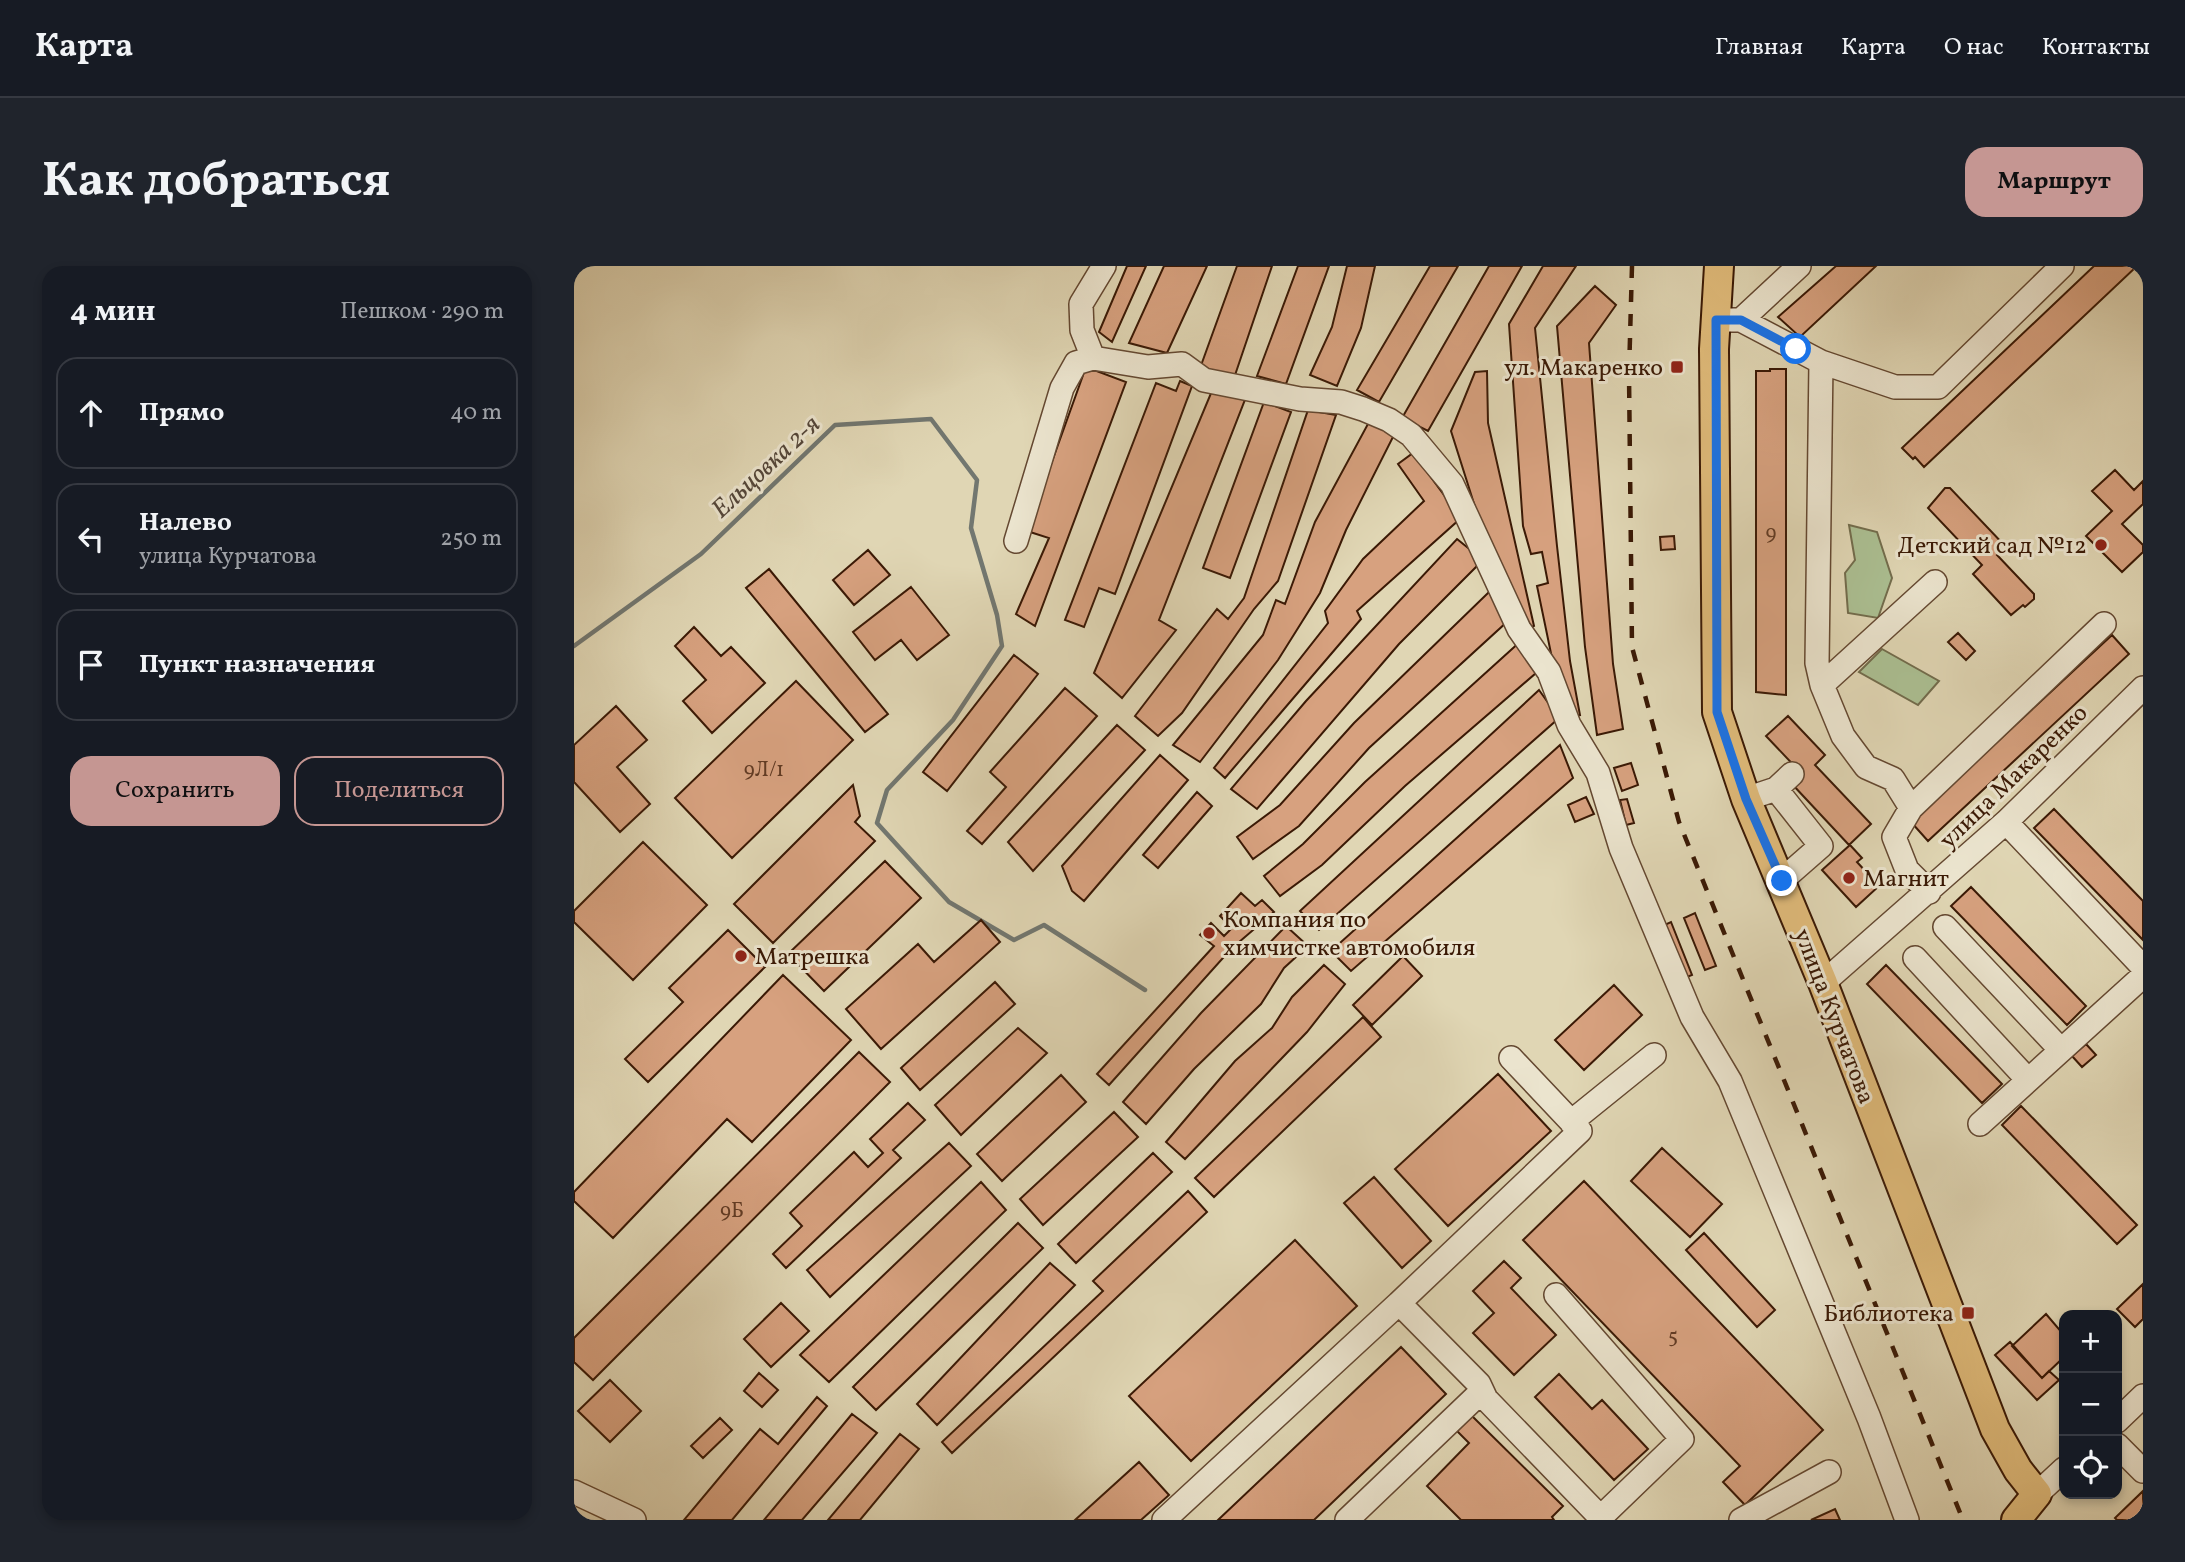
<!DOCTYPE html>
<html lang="ru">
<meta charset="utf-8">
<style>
body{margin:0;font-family:Vollkorn,serif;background:#20242c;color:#f1f3f6}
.controls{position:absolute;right:21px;bottom:21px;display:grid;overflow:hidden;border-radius:14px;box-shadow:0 4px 10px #0003}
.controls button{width:63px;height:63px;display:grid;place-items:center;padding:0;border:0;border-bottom:2px solid #363941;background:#171b24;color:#f1f3f6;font:35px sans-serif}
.stop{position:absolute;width:21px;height:21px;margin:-16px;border:5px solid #1a73e8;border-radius:50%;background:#fff}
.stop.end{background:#1a73e8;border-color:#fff;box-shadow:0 2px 7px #0008}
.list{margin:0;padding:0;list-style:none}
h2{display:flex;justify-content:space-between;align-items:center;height:91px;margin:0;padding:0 28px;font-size:30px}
h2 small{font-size:23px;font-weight:400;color:#9ea1a6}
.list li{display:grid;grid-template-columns:46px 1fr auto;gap:21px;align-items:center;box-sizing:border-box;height:112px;margin:0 14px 14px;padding:0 14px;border:2px solid #363941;border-radius:21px}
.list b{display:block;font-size:26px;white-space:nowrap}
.list p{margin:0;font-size:23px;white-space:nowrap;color:#9ea1a6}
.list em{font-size:23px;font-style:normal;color:#9ea1a6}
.actions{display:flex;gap:14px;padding:21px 28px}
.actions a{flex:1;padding:16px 0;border:2px solid #c59692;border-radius:21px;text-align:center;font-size:24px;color:#c59692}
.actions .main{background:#c59692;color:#111}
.icon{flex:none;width:38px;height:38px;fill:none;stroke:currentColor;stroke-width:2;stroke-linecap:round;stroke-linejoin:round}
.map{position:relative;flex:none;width:1569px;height:1254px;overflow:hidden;border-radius:21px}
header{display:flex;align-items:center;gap:42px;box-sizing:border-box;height:98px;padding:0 35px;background:#171b24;border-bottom:2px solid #363941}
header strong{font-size:33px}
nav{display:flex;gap:38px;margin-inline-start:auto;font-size:24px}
.intro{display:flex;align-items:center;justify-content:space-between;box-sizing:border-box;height:168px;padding:0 42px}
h1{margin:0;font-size:49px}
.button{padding:18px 32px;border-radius:21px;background:#c59692;color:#111;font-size:24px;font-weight:700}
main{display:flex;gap:42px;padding:0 42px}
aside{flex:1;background:#171b24;border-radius:21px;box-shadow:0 4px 10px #0003}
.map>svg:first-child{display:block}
.green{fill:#abbf92;stroke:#726c4c;stroke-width:2}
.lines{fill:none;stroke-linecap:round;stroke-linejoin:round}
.stream{stroke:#727770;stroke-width:4.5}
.building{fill:#d7a17f;stroke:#3a1905;stroke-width:2}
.minor-casing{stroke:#644831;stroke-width:26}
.major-casing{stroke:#3a1905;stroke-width:32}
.minor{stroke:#ebe4ce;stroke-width:23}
.major{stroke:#e0bb7a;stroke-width:28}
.rail{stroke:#3a1905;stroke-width:4.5;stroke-dasharray:12 12;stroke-linecap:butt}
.route{stroke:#1a73e8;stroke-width:9}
.poi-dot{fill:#8f2418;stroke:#ebe4ce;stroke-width:2.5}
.labels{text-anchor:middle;stroke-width:6;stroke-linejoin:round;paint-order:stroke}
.number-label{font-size:21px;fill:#613b24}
.poi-label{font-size:24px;fill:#3a1905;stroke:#ebe4ce;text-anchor:end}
.street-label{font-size:24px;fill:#3a1905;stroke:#ebe4ce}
.water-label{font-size:26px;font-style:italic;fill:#56483b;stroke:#ebe4ce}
</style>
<header>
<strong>Карта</strong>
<nav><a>Главная</a><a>Карта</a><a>О нас</a><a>Контакты</a></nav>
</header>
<div class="intro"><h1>Как добраться</h1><a class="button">Маршрут</a></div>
<main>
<aside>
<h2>4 мин<small>Пешком · 290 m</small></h2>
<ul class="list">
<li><svg class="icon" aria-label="ahead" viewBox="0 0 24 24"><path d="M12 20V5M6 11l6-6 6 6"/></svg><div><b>Прямо</b></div><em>40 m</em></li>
<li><svg class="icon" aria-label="left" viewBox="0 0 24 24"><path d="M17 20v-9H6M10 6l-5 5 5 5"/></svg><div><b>Налево</b><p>улица Курчатова</p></div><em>250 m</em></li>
<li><svg class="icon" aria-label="arrive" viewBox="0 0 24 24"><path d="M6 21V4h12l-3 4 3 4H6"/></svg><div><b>Пункт назначения</b></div></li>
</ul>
<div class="actions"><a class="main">Сохранить</a><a>Поделиться</a></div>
</aside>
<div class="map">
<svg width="1569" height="1254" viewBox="0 0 1569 1254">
<rect width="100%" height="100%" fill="#e0d6b4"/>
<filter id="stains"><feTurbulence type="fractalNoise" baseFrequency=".00286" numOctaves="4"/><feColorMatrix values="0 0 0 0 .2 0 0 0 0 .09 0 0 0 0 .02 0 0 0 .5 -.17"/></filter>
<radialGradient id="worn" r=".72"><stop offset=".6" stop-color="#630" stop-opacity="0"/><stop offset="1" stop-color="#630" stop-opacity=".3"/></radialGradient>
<!-- green -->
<path class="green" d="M1275,259l28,7 15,46 -14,40 -30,-5 -3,-40 10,-13z
M1308,383l57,32 -21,24 -59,-33z"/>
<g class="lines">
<!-- stream -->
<path class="stream" d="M0,380l127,-92 134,-129 96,-6 46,61 -6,48 26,87 5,31 -49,74 -66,70 -10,33 72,79 65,38 30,-15 101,65"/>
</g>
<!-- building -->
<path class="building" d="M553,0h19l-34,76 -13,-10z
M590,0h43l-40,87 -38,-10z
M663,0h35l-39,115 -34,-10z
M724,0h31l-43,118 -29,-8z
M773,0h28l-14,62 -24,58 -27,-11 22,-48z
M856,0h28l-79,136 -22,-12z
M915,0h33l-94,165 -26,-13z
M969,0h33l-41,62 22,218 13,115 10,54 -10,1 -17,-53 -16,-77 11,-3 -6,-31 -11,2 -8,-28 -14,-202z
M1262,0h40l-76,71 -22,-20z
M1520,0h43l-213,201 -9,-10 -2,2 -11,-11z
M1021,20l21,19 -27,38 24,321 10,65 -26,6 -12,-88 -28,-321z
M512,101l40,15 -91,244 -19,-12 33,-76 -22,-7z
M1196,103h16v326l-30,-3v-321h14z
M913,105l1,52 46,203 -5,2 -47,-99 -31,-98 24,-59z
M606,115l12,5 -77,208 -16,-6 -15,39 -19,-7 91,-237 20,8z
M640,120l32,11 -87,223 17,10 -54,68 -28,-25z
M690,136l27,10 -61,166 -27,-10z
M734,144l28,5 -58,166 -24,28 -72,104 -24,23 -23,-20 82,-107 11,10 16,-21z
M795,156l25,13 -48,95 -26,63 -42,67 -78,102 -27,-17 90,-110 13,-35 9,4 30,-82z
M839,187l48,65 -104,93 4,8 -136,159 -11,-10 114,-145 -3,-12 38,-52 61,-58 -26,-37z
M1541,204l19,20 9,-9v23l-21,20 21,21v7l-21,20 -36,-36 26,-25 -20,-20z
M1371,222h5l56,59 -9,8 37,39v5l-9,8 -2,-2 -12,10 -38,-41 9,-9 -54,-57z
M1100,270l1,13 -14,1 -1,-13z
M883,273l26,21 -84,84 -142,165 -26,-20 75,-88z
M294,284l22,25 -36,30 -21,-25z
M195,303l119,145 -23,18 -119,-144z
M337,321l38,48 -32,25 -16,-20 -26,20 -22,-28z
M915,326l20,28 -140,128 -70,78 -46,33 -16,-22 43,-32 74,-82z
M120,361l27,29 10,-9 34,36 -53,50 -29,-32 23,-21 -31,-34z
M1384,367l17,18 -9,9 -18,-18z
M1538,369l17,19 -201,187 -17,-19z
M948,374l21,27 -138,119 -83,79 -42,31 -16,-20 39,-32 62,-62z
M440,389l24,19 -91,117 -24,-19z
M222,415l57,59 -121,118 -57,-60z
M491,422l32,28 -115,128 -15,-13 39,-44 -16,-15z
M965,424l20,28 -240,212 -19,-19z
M42,440l31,34 -30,27 33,37 -30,28 -46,-50v-37z
M1214,450l37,39 -10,10 56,59 -22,21 -57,-61 11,-9 -37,-39z
M543,459l28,25 -112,121 -25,-29z
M986,479l13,33 -222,193 -20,-20z
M586,489l28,25 -104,121 -12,-10 -10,-25z
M1057,497l7,22 -16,6 -8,-23z
M279,519l7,31 -5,6 20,19 -102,102 -39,-39z
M623,526l15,14 -54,62 -15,-13z
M1012,531l8,17 -19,8 -7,-17z
M1053,533l7,24 -8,2 -6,-25z
M1480,543l89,92v39l-109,-112z
M69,576l64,63 -74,75 -59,-58v-11z
M1276,579l12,13 -5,4 22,24 -23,21 -34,-37z
M311,595l36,37 -97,93 -36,-37z
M1397,621l115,119 -19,19 -116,-119z
M667,627l14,13 7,-6 12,12 -43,37 -122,136 -12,-11 117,-128 -14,-11 11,-12 13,13 8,-8 -12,-12z
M1121,647l21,53 -11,4 -21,-52z
M407,654l19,22 -119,107 -35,-40 72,-65 16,18z
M1097,656l21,53 -10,4 -22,-52z
M712,660l22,20 -24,22 -23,36 -67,65 -48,55 -23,-22 78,-89z
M154,664l37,37 -117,115 -23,-23 58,-57 -14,-14z
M829,690l19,20 -50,49 -19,-20z
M750,699l21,19 -38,48 -122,127 -19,-17 69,-81 37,-33 20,-31z
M1312,699l116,119 -20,19 -115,-119z
M209,709l68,65 -99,102 -25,-23 -114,119 -39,-37v-9z
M421,716l20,22 -95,86 -19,-22z
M1040,719l28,30 -58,55 -29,-30z
M789,751l18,20 -167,160 -19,-19z
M444,762l29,25 -86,82 -26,-30z
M1512,778l10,11 -14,12 -10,-11z
M285,786l31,30 -297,298 -19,-18v-24z
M924,808l53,57 -103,95 -53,-57z
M487,809l25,27 -84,79 -25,-27z
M334,837l17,17 -32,30 8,8 -115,110 -13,-14 29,-28 -12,-13 64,-61 14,15 15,-14 -13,-14z
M1447,840l116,119 -20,19 -115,-119z
M540,846l24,25 -95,88 -23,-26z
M375,877l22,23 -141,131 -23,-27z
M1088,882l60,56 -32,33 -59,-56z
M579,887l19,19 -96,91 -18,-19z
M800,911l57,64 -29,27 -58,-65z
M1010,915l239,249 -78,75 -22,-23 17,-16 -217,-226z
M407,916l25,28 -177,172 -29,-27z
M614,925l19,21 -255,241 -10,-11 161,-151 -10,-10z
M444,957l25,25 -167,162 -23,-23z
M1130,967l71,77 -18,17 -71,-77z
M721,974l62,66 -166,155 -62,-65z
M930,995l17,17 -10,10 45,47 -42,40 -41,-42 21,-20 -21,-22z
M476,997l25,22 -138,140 -20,-21z
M1569,1018v35l-8,8 -18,-18z
M207,1037l28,28 -38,36 -27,-28z
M1472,1048l18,21v22l-22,21 -30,-32z
M1436,1076l32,36 7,-7 10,9 -22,20 -42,-45z
M827,1081l45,47 -132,126h-96z
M185,1107l19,17 -16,17 -18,-16z
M985,1108l33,35 10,-9 46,49 -34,31 -79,-83z
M36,1114l31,31 -31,31 -32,-31z
M243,1131l10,9 -95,114h-48l76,-91 18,15z
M278,1148l25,19 -75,87h-38z
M896,1148l93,92 -11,11 2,3h-93l-34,-34 42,-43 -14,-14z
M146,1152l12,12 -29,28 -12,-12z
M326,1168l19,15 -59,71h-32z
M565,1196l30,33 -28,25h-66z
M1569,1225v29h-26l-2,-2z
M1261,1243l5,11h-29z"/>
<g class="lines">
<!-- minor casing -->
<g class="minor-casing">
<path id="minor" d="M530,0l-23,38 1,26 11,28 55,9 34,-3 22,16 96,19 41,3 22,7 26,11 22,15 41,49 67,145 30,43 20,53 29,48 23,75 71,169 38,64 139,337 38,102
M1142,54h25l80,42 74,25h43l124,-121
M1167,54l58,-54
M1247,96l-4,301 5,22 21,51 23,31 27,12 18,29
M442,275l46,-153 14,-25 17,-5
M1248,419l113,-103
M1202,523l45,57 -40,35
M1172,533l30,-10 16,-15
M1432,556l137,145
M1355,626l-22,-22 -13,-33 17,-29 193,-184
M1371,661l116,123
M1341,692l113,122
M1249,717l183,-161 137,-134
M937,792l69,73 -181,172 80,81 7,15 117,121
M997,856l83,-67
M1406,858l163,-148
M982,1029l126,144 -81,78
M1543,1155l26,-25
M1543,1179l26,26
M0,1226l60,28
M1463,1228l27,-25
M590,1254l235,-217
M773,1254l135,-129
M1167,1254l88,-48"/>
</g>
<!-- major casing -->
<g class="major-casing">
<path id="major" d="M1145,0l-5,83 3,363 29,87 77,184 172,446 23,41 19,24 -21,26"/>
</g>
<!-- minor -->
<use href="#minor" class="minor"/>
<!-- major -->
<use href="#major" class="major"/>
<!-- rail -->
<path class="rail" d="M1058,0l-3,108 3,273 47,175 284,698"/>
</g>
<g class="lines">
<!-- route -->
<path class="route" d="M1208,615l-36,-82 -29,-87 -1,-392h25l55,29"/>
</g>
<!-- markers -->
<g class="poi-dot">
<rect x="1096" y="94" width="14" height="14" rx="3.5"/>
<circle cx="1527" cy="279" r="7"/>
<circle cx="1275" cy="612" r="7"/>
<circle cx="635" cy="667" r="7"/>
<circle cx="167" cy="690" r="7"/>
<rect x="1387" y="1040" width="14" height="14" rx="3.5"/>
</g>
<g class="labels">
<!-- number labels -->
<g class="number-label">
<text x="1197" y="273">9</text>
<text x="190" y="510">9Л/1</text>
<text x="158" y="951">9Б</text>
<text x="1099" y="1076">5</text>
</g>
<!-- poi labels -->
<g class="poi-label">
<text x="1089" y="109">ул. Макаренко</text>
<text x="1513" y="287">Детский сад №12</text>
<text x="1289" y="620" text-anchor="start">Магнит</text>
<text x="649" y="661" text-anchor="start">Компания по<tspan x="649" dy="28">химчистке автомобиля</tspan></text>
<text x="181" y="698" text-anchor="start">Матрешка</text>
<text x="1380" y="1055">Библиотека</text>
</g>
<!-- street labels -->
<g class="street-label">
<text transform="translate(1439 510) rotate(-44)" y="8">улица Макаренко</text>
<text transform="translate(1261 750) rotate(69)" y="8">улица Курчатова</text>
</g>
<!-- water labels -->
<g class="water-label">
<text transform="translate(191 200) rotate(-43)" y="9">Ельцовка 2-я</text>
</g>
</g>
<rect width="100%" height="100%" filter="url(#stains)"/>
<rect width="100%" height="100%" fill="url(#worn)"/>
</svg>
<div class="controls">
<button>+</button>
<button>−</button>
<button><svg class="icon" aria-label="locate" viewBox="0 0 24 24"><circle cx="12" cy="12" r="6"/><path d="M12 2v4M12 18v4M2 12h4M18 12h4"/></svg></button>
</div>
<div class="stop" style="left:1222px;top:83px"></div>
<div class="stop end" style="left:1208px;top:615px"></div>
</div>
</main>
